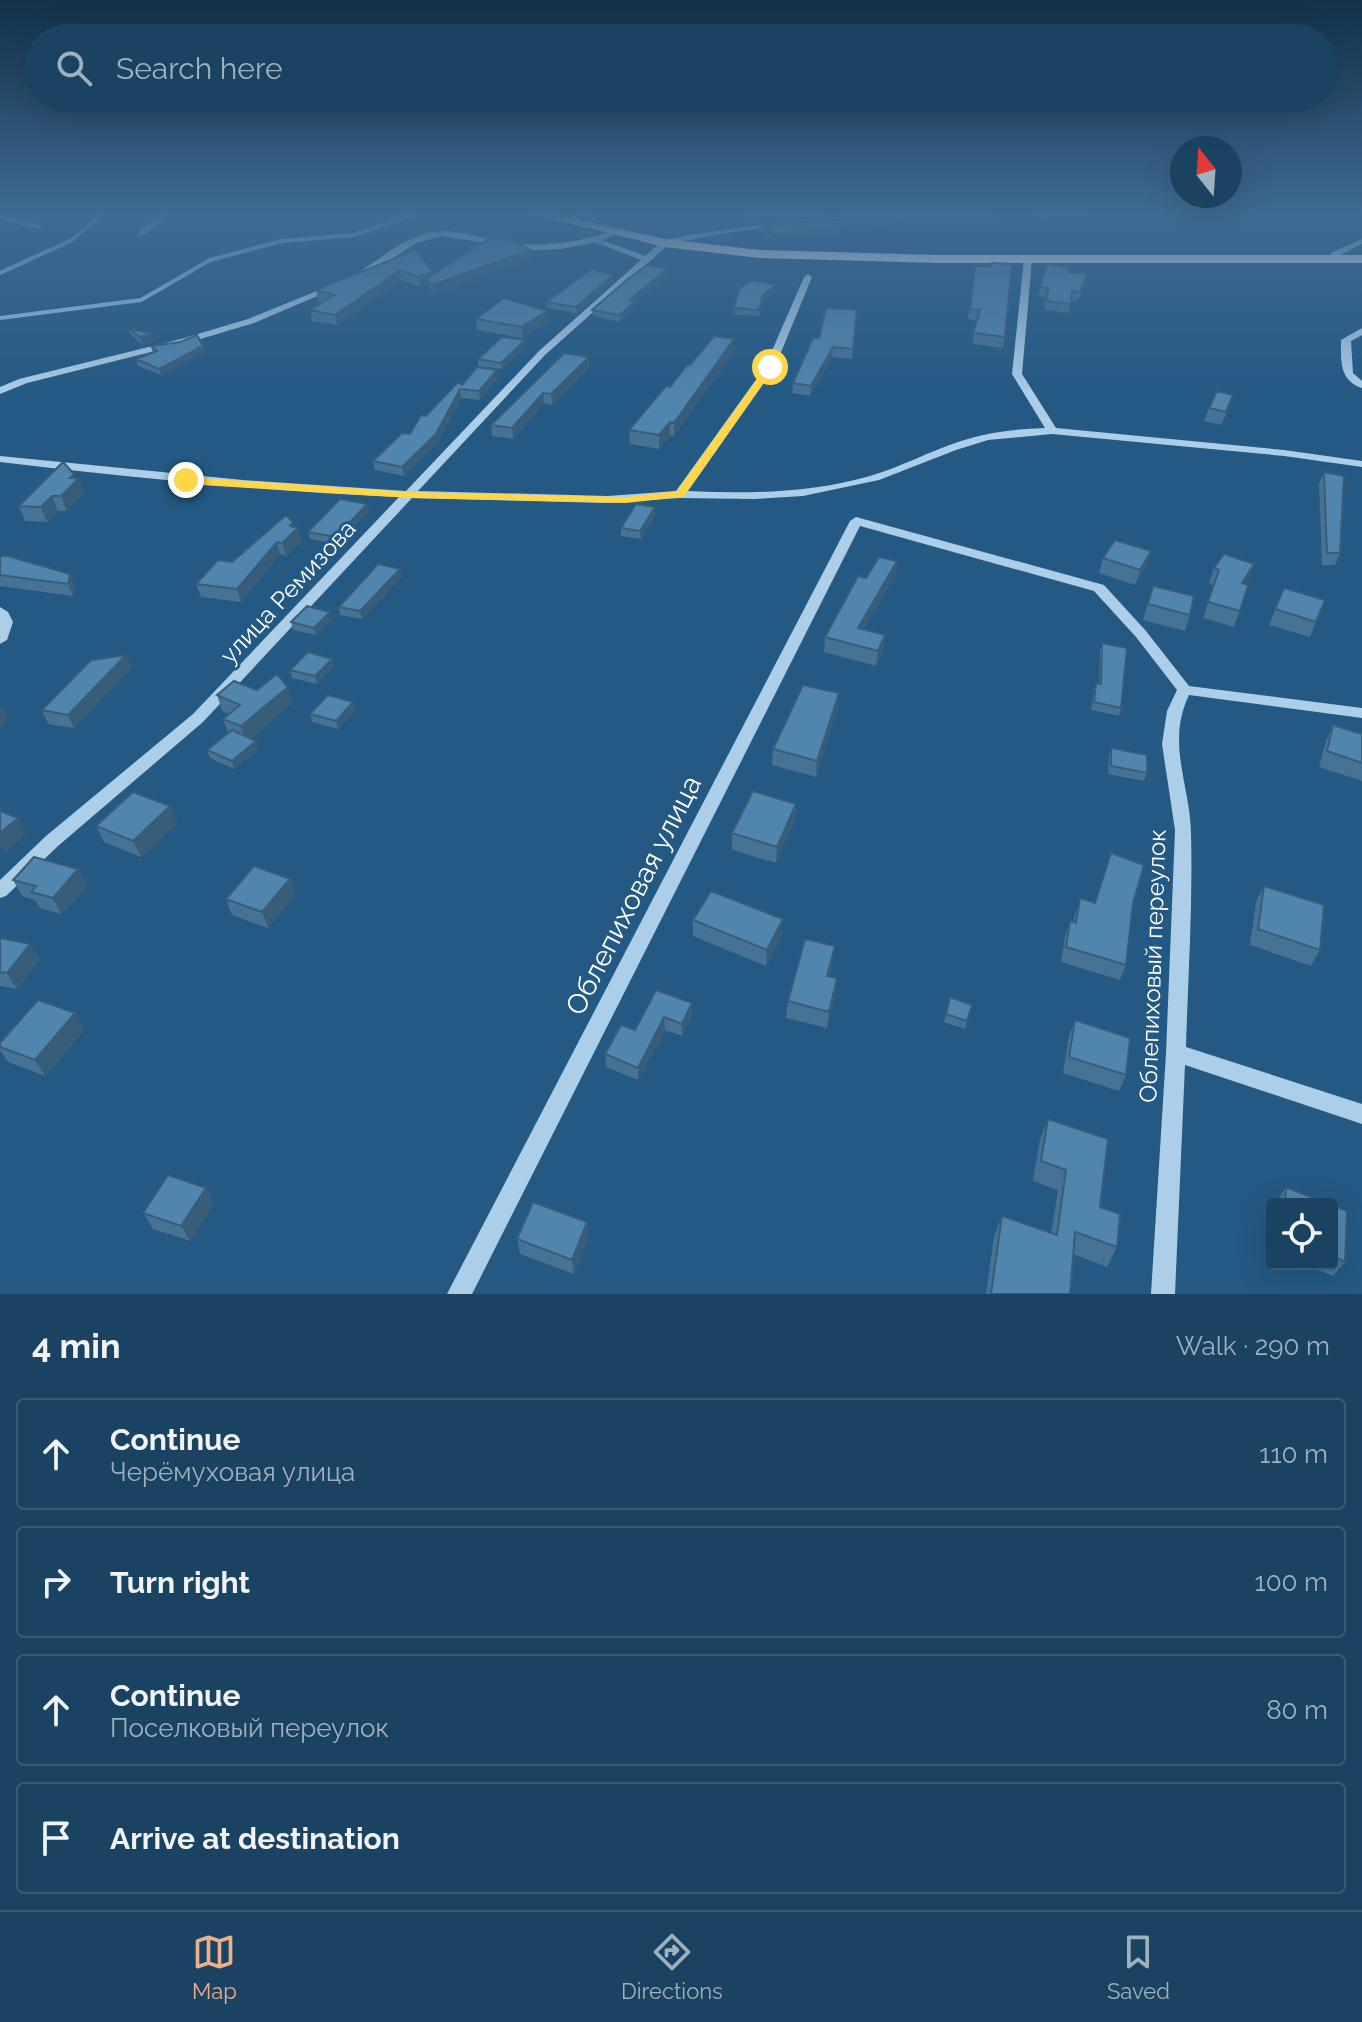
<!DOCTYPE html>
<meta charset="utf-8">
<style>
body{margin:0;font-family:Raleway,sans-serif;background:#274e6b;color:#f1f3f6}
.controls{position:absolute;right:24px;bottom:24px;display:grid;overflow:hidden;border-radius:8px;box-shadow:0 8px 32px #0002}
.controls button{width:72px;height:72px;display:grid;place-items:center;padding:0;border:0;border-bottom:2px solid #385c77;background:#1a4362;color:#f1f3f6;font:40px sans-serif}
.compass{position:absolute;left:1170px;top:136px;width:72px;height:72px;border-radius:50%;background:#1a4362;box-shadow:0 8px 32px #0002;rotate:343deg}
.stop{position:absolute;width:24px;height:24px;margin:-18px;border:6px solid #ffd54a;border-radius:50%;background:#fff}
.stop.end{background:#ffd54a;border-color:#fff;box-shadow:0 2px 8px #0008}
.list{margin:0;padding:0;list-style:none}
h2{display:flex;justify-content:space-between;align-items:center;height:104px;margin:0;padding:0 32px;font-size:34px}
h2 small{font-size:26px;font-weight:400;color:#9fb0be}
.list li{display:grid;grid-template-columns:52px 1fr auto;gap:24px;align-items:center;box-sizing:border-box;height:112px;margin:0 16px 16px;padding:0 16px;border:2px solid #385c77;border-radius:8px}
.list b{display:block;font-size:30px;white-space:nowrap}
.list p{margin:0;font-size:26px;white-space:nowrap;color:#9fb0be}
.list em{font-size:26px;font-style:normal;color:#9fb0be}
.icon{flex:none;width:44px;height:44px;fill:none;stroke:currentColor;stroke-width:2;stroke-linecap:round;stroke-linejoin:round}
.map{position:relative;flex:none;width:1362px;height:1294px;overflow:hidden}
.search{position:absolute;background:#1a4362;box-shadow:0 8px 32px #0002;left:24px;right:24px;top:24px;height:88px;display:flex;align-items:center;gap:20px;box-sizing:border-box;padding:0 28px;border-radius:44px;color:#9fb0be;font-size:30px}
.sheet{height:616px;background:#1a4362}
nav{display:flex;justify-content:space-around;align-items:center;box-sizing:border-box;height:112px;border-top:2px solid #385c77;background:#1a4362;font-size:22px;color:#9fb0be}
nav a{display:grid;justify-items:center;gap:4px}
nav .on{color:#eead8d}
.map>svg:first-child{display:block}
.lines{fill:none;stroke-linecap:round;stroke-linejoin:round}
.stream{stroke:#a0cae9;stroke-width:4}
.minor{fill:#accee8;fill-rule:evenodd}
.highway{fill:#fff;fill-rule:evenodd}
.wall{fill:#457295}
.shaded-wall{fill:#385d79}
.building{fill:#5085ad;stroke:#385d79;stroke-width:2}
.route{fill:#ffd54a}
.labels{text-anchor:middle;stroke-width:6;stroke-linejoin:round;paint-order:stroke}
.street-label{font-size:24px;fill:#fff;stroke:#235983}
.near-street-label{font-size:28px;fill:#fff;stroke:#235983}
</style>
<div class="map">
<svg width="1362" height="1294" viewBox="0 0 1362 1294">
<rect width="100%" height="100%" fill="#235983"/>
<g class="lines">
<!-- stream -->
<path class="stream" d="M0,273l72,-33 30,-26
M0,318l141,-18 69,-40 72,-19 72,-6 61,-21"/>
<!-- minor -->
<path class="minor" d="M161,214h8l-24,21h-6v-4z
M578,214h9l-15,9 -7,-2z
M883,214h48l-4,2c-86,4 -175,8 -259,29l-123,110 -127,136 190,5 68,-5 89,-124 39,-90 4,-3 4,3 -37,90 -87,124c61,3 123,2 182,-15 31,-9 60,-25 91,-35 27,-9 55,-12 84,-13l-33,-54 12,-115 4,-2 4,2 -10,115 34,54 228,22 78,11v6l-78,-11 -232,-22 -64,6 -32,10 -77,30 -76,16 -49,3 -74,-1 -72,5 -196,-5 -209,224 -145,124 -52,50 -6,2v-18l46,-44 147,-122 206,-217c-133,-6 -266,-19 -399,-35v-6l243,24 163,11 133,-140 102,-91 -46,-18 -33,7 -29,1 -91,-14 -26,7 -55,36h-6v-4c24,-15 47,-37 76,-43 23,-4 45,5 67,9 42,8 78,2 117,-11l4,2 -1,2 -16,6 43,16 17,-15 32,-7 135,-18z
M0,216l41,9 1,2 -4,2 -38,-9z
M1362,239v5l-24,12 -2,5 -7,-2 2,-6z
M329,286l7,2 -82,35 -67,20 -160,40 -27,11v-7l19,-8 162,-40 67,-20z
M1362,328v7l-11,6 2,32 9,8v7c-23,-8 -21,-27 -21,-48z
M856,517l248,68 42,46 43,55 173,22v10l-173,-23c-23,48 1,89 2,138 2,71 -3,143 -5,214l176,57v20l-177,-59 -10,229h-24l15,-241 9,-223 -13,-86 5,-33 10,-21 -41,-53 -42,-46 -234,-65 -388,768h-25l403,-773z
M0,607l8,5 5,10 -6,18 -7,4z"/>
<!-- highway -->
<path class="highway" d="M532,214h21l112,25 95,11 178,5h424v8h-424l-178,-5 -95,-11z"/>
</g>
<!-- wall -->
<path class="wall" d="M740,214h85l-73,9z
M928,214l68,2v6l-88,2 -135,16 -11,-9v-6z
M1032,214h57l-42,7z
M416,250l17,25 98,-16 -98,36 -4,-11 -8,3 -20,-7 -64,45 -25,-4 -2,-11 13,-8 -5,-1 -2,-11z
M975,266l16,1 14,70 -2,11 -31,-4 5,-24 -9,-1z
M668,268v6l-33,29v4l-15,15 -27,-6 -1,-6z
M1068,272l17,11 -7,18 -7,-1 -2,13 -24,-3 1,-13 -8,-1 2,-9z
M613,275v6l-36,32 -30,-5 -1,-6z
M776,291l-13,10 -4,15 -25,-2v-6z
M857,310l-5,49 -20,-2 -22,39 -18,-3 1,-10 26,-45z
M476,319l72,3 -25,16 -46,-8z
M128,328l24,6 2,7 -12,3 -12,-10z
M734,339v13l-60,84h-4l-11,13 -29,-5 -1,-14 41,-43z
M151,346h52l2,7 -44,22 -23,-9 -2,-7 17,-6z
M526,347l-24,22 -24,-3v-7z
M564,353l25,14 -37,38 -8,-2 -31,36 -21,-3 -1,-11z
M498,378l-18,22 -19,-2 -23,44 -34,34 -29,-6 -2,-9 37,-27 16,-18 36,-31z
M1209,408h20l-8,17 -17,-4z
M1324,472l16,81 -5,12h-13l-3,-81z
M76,478h3l5,15 -17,18h-9l-11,11 -22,-1 -6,-15z
M367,504l2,7 -32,33 -27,-5 -2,-7z
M655,507v7l-14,25 -20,-3v-8z
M295,527l7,14 -16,15 -6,-2 -39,48 -40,-5 -5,-13 36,-22z
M1151,551l-5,15 -11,19 -36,-12 4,-15z
M0,556l75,30 -2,10 -73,-10z
M897,561l-2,15 -31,53 21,6 -2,15 -7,16 -52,-14 1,-15 41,-59z
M1214,568l35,11 -4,5 -5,27 -6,16 -31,-9 11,-33 -5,-1z
M400,569l2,8 -40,42 -22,-4 -1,-8z
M1153,586l37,29 -5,16 -42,-11z
M1284,588l32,34 -6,15 -41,-12z
M332,619l-16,16 -23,-5 -2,-8z
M1102,643l19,65 -2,8 -28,-6 3,-19 2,-8 3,1 1,-33z
M126,655l5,13 -57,60 -26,-4 -6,-14z
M332,659l2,7 -17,18 -25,-6 -2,-8z
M839,693l-2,16 -21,68 -44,-12 1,-16z
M217,695l75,8 -42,36 6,2 2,8 -24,20 -24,-11 -3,-8 21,-17 -5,-14 6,-5 -7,-3z
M353,702l2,8 -17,19 -26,-7 -2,-8z
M1333,725l29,9v47l-43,-14 7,-26z
M1111,748l36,25 -3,8 -36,-7 1,-18z
M796,804l-1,16 -19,43 -44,-13v-17z
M177,823l-36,34 -37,-15 -8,-16z
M78,869l9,17 -26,28 -21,-6 -5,-8 -13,-4 -9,-16z
M290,879l5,16 -27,33 -36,-13 -6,-16z
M1264,886l56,64 -9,16 -61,-21 6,-43z
M1080,898l14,5h39l-7,62 -6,15 -59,-18 4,-26 5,-15 3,1z
M693,920l89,15 -16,31 -73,-30z
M0,938l30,6 9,16 -22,29 -17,-3z
M832,963l-3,13 8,2 -2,17 -8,33 -41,-10 2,-17z
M950,997l22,8 -7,24 -21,-7z
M692,1003v12l-10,21 -17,-6 -27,50 -32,-13 -1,-13 30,-24z
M75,1013l9,17 -39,46 -37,-14 -8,-12v-7z
M1075,1020l51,55 -7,16 -56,-18 6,-37z
M1048,1119l52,88 17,40 -10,20 -34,-13 -3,40h-84l8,-58 8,-20 49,17 7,-43 -25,-9 7,-42z
M1286,1187l42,17h-53z
M214,1203l-24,38 -37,-12 -10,-16z
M1332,1205l13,57 -12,14 -30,-12h29z
M589,1237l-15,37 -54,-20 -3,-15z"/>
<!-- shaded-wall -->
<path class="shaded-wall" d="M784,214h41l-73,9v-5z
M1059,214h30l-42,7 1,-6z
M909,219l-1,5 -135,16v-6z
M531,250v9l-98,36 -1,-10z
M668,268v6l-33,29v4l-15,15v-7l10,-15z
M400,270l1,10 -64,45 -2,-10z
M433,272l1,10 -6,-4 1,6 -8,3 -2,-10z
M613,275v6l-36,32 -1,-6z
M776,285v6l-13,10 -4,15 4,-21z
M547,311l1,11 -25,16 -1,-11z
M152,334l2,7 -12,3 -2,-7z
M734,339v13l-60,84v-13z
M525,340l1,7 -24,22 -1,-6z
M203,346l2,7 -44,22 -2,-6z
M833,347l-1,10 -22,39 1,-10z
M589,357v10l-37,38 -1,-11z
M497,370l1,8 -18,22 -1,-9z
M460,389l1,9 -23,44 -34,34 -2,-9z
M543,393l1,10 -31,36 -1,-11z
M670,422v14l-11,13v-14z
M74,474l3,6 2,-2 5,15 -17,18 -6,-15 9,-18z
M52,496l6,15 -11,11 -6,-15z
M367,504l2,7 -32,33 -1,-7z
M655,507v7l-14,25 -1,-8z
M293,522l3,9 2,-3 4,13 -16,15 -4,-13 8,-17z
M277,542l3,12 -39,48 -4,-13z
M1151,551l-5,15 -11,19 5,-15z
M897,561l-2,15 -39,67 2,-15z
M1254,564l-5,15 -13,19 6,-15z
M400,569l2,8 -40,42 -2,-8z
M70,574l5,12 -2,10 -5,-12z
M330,612l2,7 -16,16 -2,-7z
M885,635l-2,15 -7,16 2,-15z
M126,655l5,13 -57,60 -6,-13z
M332,659l2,7 -17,18 -2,-8z
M288,687l4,16 -46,39 -5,-16z
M839,693l-2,16 -21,68 1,-16z
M353,702l2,8 -17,19 -2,-8z
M2,706l6,13 -8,10v-21z
M256,741l2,8 -24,20 -2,-8z
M796,804l-1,16 -19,43 1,-16z
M170,806l7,17 -36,34 -8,-16z
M18,818l8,16 -21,19 -5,-8v-12z
M78,869l9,17 -26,28 -8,-16z
M290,879l5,16 -27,33 -6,-16z
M783,919l-1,16 -16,31 1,-16z
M30,944l9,16 -22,29 -10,-16z
M835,946l-3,17 -7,29 2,-16z
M837,978l-2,17 -8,33 2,-16z
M692,1003v12l-10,21v-12z
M75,1013l9,17 -39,46 -10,-16z
M664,1017l1,13 -27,50v-12z
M206,1188l8,15 -24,38 -9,-15z
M587,1222l2,15 -15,37 -2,-14z"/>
<!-- building -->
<path class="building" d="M747,214h37l-32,4z
M928,214h66l2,2 -87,3 -136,15 -11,-9z
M492,237l21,4 18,9 -99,35 -4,-7z
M416,250l17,22 -14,5 -19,-7 -65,45 -25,-5 24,-15 -18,-5z
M992,263l20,1 -7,73 -32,-4 7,-23 -10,-1 5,-43 16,1z
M1047,264l22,3 -1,5 19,2 -7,18 -8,-1 -1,13 -24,-3 1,-13 -8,-1z
M647,265l21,3 -38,32 5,1 -15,14 -28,-5 36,-31z
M592,269l21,6 -37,32 -30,-5z
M752,280l24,5 -13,10 -4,15 -25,-2 5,-19z
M504,298l43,13 -25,16 -46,-8z
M826,308l31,2 -4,39 -20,-2 -22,39 -18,-3 20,-45h6z
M128,328l24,6 -12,3z
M197,335l6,11 -44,23 -23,-10 21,-8 -6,-5 29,-4z
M714,336l20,3 -60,84 -4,-1 -11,13 -30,-5 37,-44 4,1 17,-22h3z
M502,337l23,3 -24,23 -23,-4z
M564,353l25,4 -38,37 -8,-1 -31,35 -21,-3z
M477,367l20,3 -18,21 -19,-2 -24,45 -34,33 -29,-6 29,-28 8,1 11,-19 5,1 32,-34 4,3z
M1217,391l16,4 -7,17 -17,-4z
M63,462l11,12 -4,4h9l-18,18h-9l-11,11 -22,-1z
M1324,472l20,4 -4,77h-13z
M340,499l27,5 -31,33 -28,-5z
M636,504l19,3 -15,24 -19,-3z
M286,515l7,7 -3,4 8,2 -16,15 -5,-1 -40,47 -41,-5 22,-24 14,2z
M1115,540l36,11 -11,19 -37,-12z
M1224,554l30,10 -12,19 6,2 -8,26 -32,-9 11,-32 -5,-2z
M0,556h8l62,18 -2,10 -68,-9z
M879,557l18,4 -39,67 27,7 -7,16 -53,-14 33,-61 8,2z
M378,564l22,5 -40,42 -21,-4z
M1153,586l41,10 -4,19 -42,-11z
M1284,588l41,12 -9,22 -41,-13z
M307,606l23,6 -16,16 -23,-6z
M1102,643l25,5 -6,60 -27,-6 2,-19 5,1z
M308,652l24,7 -17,17 -25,-6z
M126,655l-58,60 -26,-5 49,-50z
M277,674l11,13 -47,39 -18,-7 17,-14 -23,-10 17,-14 23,9z
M803,685l36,8 -22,68 -44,-12z
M328,695l25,7 -17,19 -26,-7z
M1333,725l29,9v29l-35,-12z
M232,730l24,11 -24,20 -25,-11z
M1111,748l36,7v18l-36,-7z
M753,791l43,13 -19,43 -45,-14z
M133,792l37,14 -37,35 -37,-15z
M0,811l18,7 -18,15z
M1111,853l33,12 -11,38 -7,62 -60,-18 4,-26 6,2 4,-25 15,5z
M34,857l44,12 -25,29 -22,-6 5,-6 -23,-6z
M254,866l36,13 -28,33 -36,-13z
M1264,886l60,19 -4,45 -62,-21z
M711,891l72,28 -16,31 -74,-30z
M0,938l30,6 -23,29 -7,-1z
M805,939l30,7 -8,30 10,2 -8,34 -41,-11z
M656,990l36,13 -10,21 -18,-7 -26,51 -33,-14 16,-29 14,5z
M950,997l22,8 -5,16 -21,-7z
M38,1000l37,13 -40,47 -35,-13v-4z
M1075,1020l55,18 -4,37 -57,-18z
M1048,1119l60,20 -8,68 20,7 -3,33 -42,-15 -5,62h-79l11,-78 55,19 9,-65 -25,-9z
M168,1175l38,13 -25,38 -38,-13z
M1286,1187l42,17h-43z
M533,1202l54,20 -15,38 -55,-21z
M1332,1205l15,6 -2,51 -13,-6z"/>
<!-- sky -->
<linearGradient id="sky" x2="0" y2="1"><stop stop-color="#133148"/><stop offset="0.54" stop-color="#3f6a93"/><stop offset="1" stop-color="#3f6a93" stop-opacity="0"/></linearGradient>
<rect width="1362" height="395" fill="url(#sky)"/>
<!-- route -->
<path class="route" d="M767,365l8,2 -91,129 -4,1 -54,6 -216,-5 -224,-14 -5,-4 5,-3 224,15 216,5 51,-6z"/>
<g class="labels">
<!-- street labels -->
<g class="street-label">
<text transform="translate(288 592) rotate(-47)" y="8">улица Ремизова</text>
<text transform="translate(1153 966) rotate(-88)" y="8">Облепиховый переулок</text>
</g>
<!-- near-street labels -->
<g class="near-street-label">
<text transform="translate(633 895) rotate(-63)" y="10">Облепиховая улица</text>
</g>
</g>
</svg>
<div class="controls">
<button><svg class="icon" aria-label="locate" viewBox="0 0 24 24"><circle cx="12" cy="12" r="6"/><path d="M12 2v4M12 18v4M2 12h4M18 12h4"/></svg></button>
</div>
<svg class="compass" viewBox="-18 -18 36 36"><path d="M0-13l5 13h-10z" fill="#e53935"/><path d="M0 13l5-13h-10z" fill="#9fb0be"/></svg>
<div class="stop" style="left:770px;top:367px"></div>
<div class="stop end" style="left:186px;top:480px"></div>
<div class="search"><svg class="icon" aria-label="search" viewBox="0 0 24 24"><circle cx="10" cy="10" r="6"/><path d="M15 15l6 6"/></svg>Search here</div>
</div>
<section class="sheet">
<h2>4 min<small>Walk · 290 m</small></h2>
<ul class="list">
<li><svg class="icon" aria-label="ahead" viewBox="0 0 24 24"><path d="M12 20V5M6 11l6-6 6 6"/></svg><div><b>Continue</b><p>Черёмуховая улица</p></div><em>110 m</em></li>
<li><svg class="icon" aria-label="right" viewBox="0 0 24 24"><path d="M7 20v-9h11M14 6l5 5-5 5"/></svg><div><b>Turn right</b></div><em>100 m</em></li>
<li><svg class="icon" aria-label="ahead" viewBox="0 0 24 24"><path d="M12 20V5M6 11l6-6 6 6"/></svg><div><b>Continue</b><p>Поселковый переулок</p></div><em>80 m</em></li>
<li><svg class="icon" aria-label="arrive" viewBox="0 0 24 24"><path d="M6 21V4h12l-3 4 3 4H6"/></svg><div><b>Arrive at destination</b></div></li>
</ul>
</section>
<nav>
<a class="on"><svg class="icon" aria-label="map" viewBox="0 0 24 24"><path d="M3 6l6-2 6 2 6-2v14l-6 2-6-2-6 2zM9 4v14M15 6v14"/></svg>Map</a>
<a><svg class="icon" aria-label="directions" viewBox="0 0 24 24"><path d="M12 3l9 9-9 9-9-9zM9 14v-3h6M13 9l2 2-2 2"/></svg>Directions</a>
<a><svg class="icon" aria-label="saved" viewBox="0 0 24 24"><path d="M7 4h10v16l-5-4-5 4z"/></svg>Saved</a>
</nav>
